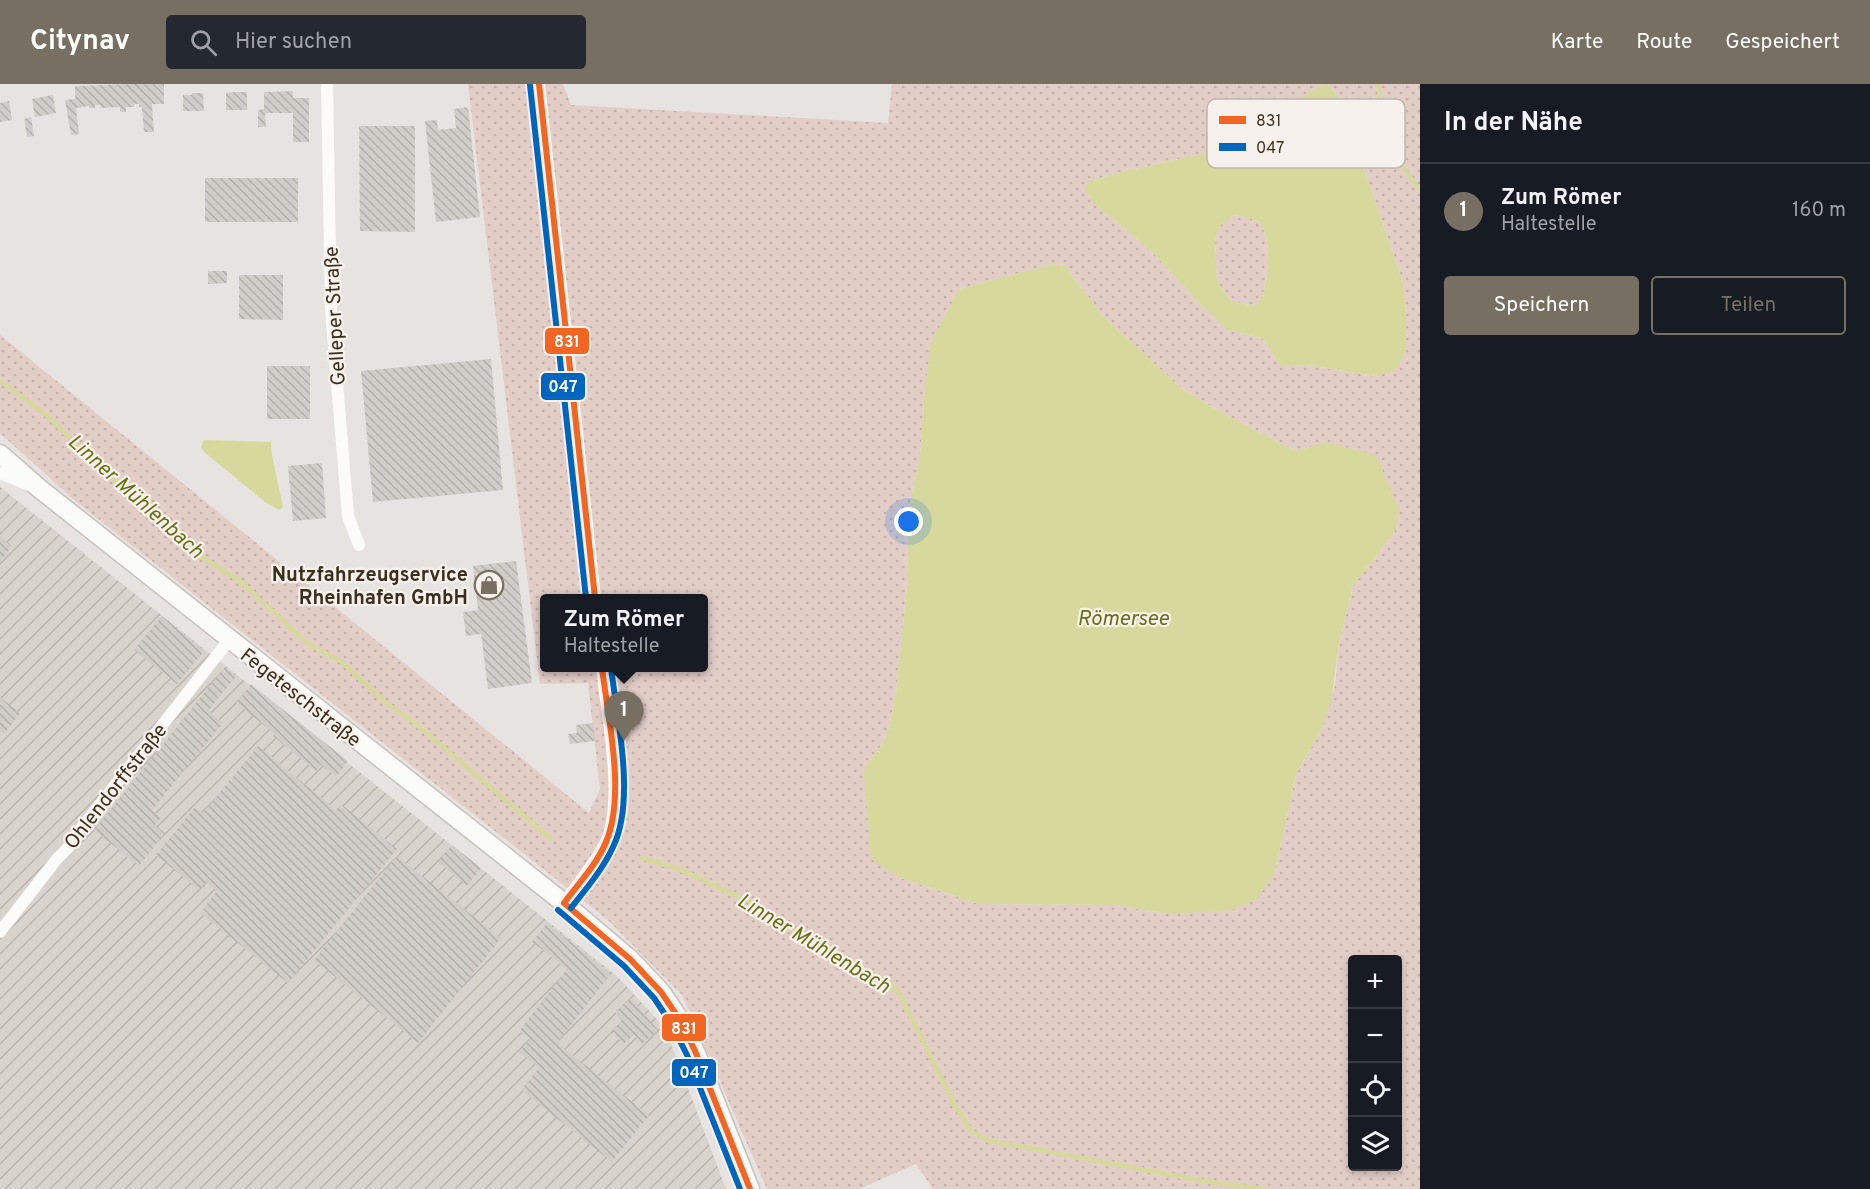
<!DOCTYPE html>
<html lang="de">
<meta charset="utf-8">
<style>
body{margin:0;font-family:Overpass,sans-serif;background:#242831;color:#f1f3f6}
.controls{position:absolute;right:18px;bottom:18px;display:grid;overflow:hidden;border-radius:6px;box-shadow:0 3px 9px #0003}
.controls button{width:54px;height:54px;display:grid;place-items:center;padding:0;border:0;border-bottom:2px solid #363941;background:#171b24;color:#f1f3f6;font:30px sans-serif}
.you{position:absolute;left:909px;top:438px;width:21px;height:21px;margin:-15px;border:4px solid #fff;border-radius:50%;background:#1a73e8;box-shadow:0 0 0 9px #1a73e833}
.badge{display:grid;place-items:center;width:39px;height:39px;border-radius:50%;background:#776f61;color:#fff;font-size:20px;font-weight:700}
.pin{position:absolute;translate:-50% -50px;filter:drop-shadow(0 2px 3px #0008)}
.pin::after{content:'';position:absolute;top:32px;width:21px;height:18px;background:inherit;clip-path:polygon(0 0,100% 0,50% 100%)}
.popup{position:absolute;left:540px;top:510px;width:168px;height:78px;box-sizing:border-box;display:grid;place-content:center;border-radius:6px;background:#171b24;filter:drop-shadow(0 2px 4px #0005);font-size:20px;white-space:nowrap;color:#9ea1a6}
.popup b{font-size:22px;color:#f1f3f6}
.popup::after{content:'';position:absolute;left:50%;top:100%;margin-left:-12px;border:12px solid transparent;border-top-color:#171b24}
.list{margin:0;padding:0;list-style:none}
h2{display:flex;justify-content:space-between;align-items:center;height:78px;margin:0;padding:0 24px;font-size:26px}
h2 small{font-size:20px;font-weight:400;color:#9ea1a6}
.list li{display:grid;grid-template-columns:39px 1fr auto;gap:18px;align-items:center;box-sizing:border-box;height:96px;padding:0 24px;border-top:2px solid #363941}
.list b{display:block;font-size:22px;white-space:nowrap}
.list p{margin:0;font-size:20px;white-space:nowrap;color:#9ea1a6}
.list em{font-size:20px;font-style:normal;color:#9ea1a6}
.actions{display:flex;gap:12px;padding:18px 24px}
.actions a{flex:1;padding:14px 0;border:2px solid #776f61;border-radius:6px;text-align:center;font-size:21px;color:#776f61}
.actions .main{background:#776f61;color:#fff}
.icon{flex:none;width:33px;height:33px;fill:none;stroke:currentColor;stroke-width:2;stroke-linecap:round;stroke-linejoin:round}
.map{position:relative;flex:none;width:1420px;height:1105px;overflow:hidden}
header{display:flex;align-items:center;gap:36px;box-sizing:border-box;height:84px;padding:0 30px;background:#776f61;color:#fff}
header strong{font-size:28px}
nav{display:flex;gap:33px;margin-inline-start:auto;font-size:21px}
.search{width:420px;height:54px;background:#242831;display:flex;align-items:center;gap:15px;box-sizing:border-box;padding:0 21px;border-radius:6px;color:#9ea1a6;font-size:22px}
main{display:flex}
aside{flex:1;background:#171b24}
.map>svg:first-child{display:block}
.industrial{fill:url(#industrial-furrows)}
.grass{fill:url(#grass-dots);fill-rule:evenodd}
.water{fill:#d7d99c;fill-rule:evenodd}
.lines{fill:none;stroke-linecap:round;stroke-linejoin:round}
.stream{stroke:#d7d99c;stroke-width:4.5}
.building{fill:url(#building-back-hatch)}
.secondary-casing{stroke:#c7c1bc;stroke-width:21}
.minor{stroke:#fbfbfa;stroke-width:12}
.secondary{stroke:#fbfbfa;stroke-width:18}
.bus-1-casing{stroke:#f7f1ed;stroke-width:10}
.bus-2-casing{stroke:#f7f1ed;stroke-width:10}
.bus-1{stroke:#f26522;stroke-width:6}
.bus-2{stroke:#0065bd;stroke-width:6}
.labels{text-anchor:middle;stroke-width:4.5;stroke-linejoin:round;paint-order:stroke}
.street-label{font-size:20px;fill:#3b301d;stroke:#f7f1ed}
.poi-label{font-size:20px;font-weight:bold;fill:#3b301d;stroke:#f7f1ed;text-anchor:end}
.water-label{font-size:21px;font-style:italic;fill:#697013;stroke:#f7f1ed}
.key{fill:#f7f1ed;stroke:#bfb7af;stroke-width:1.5}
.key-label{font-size:16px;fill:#3b301d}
.line-badge{stroke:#f7f1ed;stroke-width:2}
.badge-label{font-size:16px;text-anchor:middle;font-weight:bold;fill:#fff}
</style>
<header>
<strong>Citynav</strong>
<div class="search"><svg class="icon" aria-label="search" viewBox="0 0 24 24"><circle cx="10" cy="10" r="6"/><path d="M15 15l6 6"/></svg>Hier suchen</div>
<nav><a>Karte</a><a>Route</a><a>Gespeichert</a></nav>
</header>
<main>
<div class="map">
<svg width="1420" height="1105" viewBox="0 0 1420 1105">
<defs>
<pattern id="industrial-furrows" width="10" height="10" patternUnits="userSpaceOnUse" patternTransform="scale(1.5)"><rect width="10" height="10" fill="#d9d3cd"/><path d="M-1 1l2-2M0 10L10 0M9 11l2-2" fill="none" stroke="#bbb5b0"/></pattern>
<pattern id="grass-dots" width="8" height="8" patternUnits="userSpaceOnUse" patternTransform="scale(1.5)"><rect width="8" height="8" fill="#e2cdc7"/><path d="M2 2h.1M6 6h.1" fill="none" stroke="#c3b0aa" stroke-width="1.8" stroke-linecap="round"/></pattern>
<pattern id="building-back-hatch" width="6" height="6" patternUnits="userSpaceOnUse" patternTransform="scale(1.5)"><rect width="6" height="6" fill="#d0ccc8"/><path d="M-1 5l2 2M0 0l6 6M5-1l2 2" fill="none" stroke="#b4b0ab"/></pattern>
</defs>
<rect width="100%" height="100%" fill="#e7e3e0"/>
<!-- industrial -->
<path class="industrial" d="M0,403l618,490 47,51 61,161h-726z"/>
<!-- grass -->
<path class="grass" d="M468,0h95l8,21 317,18 4,-39h432l-123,70 -80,18 -34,10 9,24 27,21 33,29 40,44 31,30 35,8 18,27h28l66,11 28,-16 4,-13v-34l-3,-31 -48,-139 -9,-37 -18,-22h92v1105h-487l-17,-25 -57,25h-92l-85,-194 -74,-75 -535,-421 -73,-66v-98l589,478 11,-24 -12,-106 -48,1zM1053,180l12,2 37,49 79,73 43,26 72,37 31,-9 68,89 -42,55 -14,58 -4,41 -13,43 -26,47 -22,100 -105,39 -55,-9 -135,-1 -81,-27 -28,-117 13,-17 6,-16 7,-36 12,-114 -1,-60 13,-60 5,-69 34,-99zM544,514h160v70h-160zM1352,876h46v206h-46z
M1234,131c7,2 17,3 23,6 15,10 12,53 7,69 -1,6 -6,11 -9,16l-24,-5 -14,-20 -2,-43 6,-13z"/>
<!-- water -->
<path class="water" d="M1324,0h4l18,22 9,37 48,139 3,31v34l-4,13 -10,12 -18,4 -66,-11h-28l-18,-27 -35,-8 -31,-30 -40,-44 -33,-29 -27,-21 -11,-15 2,-9 34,-10 80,-18zM1234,131c7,2 17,3 23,6 15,10 12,54 7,69 -1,6 -6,11 -9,16l-24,-5 -14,-20 -2,-43 6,-13z
M1053,180l12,2 37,49 79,73 43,26 72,37 30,-9 50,13 23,55 -4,21 -42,55 -14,58 -8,58 -9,26 -26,47 -22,100 -17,24 -25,11 -63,4 -55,-9 -135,-1 -81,-27 -27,-18 -7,-85 1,-7 18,-24 6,-16 7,-36 12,-114 -1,-60 13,-60 5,-69 6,-45 28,-54z
M204,356l67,2 1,13 11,52 -4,3 -14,-8 -61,-50 -3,-5z"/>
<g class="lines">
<!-- stream -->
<path class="stream" d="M1377,0l18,72 25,35
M0,297l45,33 48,46 101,92 46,29 68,63 34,18 44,41 30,21 134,114
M642,774l42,13 70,33 93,58 36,16 16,15 55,111 18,28 15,8 216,41 60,8"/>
</g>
<!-- building -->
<path class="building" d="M131,0h33v20h-12l2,28h-10l-2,-25h-3v-3h-5v3h-8v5h-6v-5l-20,1v-3h-5v3h-6v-2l-13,2 3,26 -8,1 -6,-35 10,-1v-13z
M293,7v7h16v44h-16v-29h-28l1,14h-8v-17l6,-1v-17z
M235,8h12v18h-21v-17z
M192,9h11l1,18h-21v-16h9z
M53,11l3,18 -21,4 -3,-18z
M9,17l3,19 -12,2v-19z
M468,23l12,110 -44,5 -11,-101 12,-1 1,10 18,-2 -2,-19z
M31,33l3,19 -7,1 -3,-18z
M359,42h56v106l-55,-1z
M205,94h93v44h-93z
M208,187h19v12l-19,1z
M239,191h44v45l-44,-1z
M491,275l12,131 -130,12 -12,-131z
M267,282h43v53h-43z
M322,379l4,55 -33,3 -5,-55z
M0,452l12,10 -12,16z
M516,477l16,122 -44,6 -7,-55 -15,2 -3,-24 15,-2 -5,-44z
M162,532l42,35 -27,33 -43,-34z
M225,583l11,9 -28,35 15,12 -71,87 9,8 -6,7 10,8 -26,33 -45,-36z
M251,600l97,77 -12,16 -15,-12 -5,6 -43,-35 2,-2 -39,-31z
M0,613l20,16 -16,21 -4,-3z
M593,639l2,18 -25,3 -2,-10 9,-1 -1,-8z
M258,662l78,64 5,-6 56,45 -109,134 -88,-70 17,-22 -11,-9 -7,8 -43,-35 39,-48 8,6z
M452,761l29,23 -14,18 -29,-24z
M397,772l104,82 -83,105 -104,-83z
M547,839l64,51 -54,69 92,72 -37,47 -91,-72 18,-22 -20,-16 11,-13 -11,-8 48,-62 -35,-27z
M631,914l27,32 -16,14 -8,-9 -11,9 -11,-14 10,-9 -7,-9z"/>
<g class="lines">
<!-- secondary casing -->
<g class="secondary-casing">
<path id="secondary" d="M0,370l40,35 524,414 66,56 31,33 19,28 15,31 55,138"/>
</g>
<!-- minor -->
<path class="minor" d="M327,0l4,226 17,206 11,29
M539,0l56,514
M0,389l29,12
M564,819c14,-19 31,-39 42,-61 19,-42 1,-127 -4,-174
M0,848l56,-72 13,-13 11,-17 149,-190"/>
<!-- secondary -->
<use href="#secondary" class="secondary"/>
<!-- bus-1 casing -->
<g class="bus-1-casing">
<path id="bus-1" d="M539,0l56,514
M564,819l66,56 31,33 19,28 15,31 55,138
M564,819c14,-19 33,-39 42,-61 20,-47 2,-124 -4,-174"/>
</g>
<!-- bus-2 casing -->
<g class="bus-2-casing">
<path id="bus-2" d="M530,1l56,513
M571,824c15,-19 32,-39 42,-61 23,-47 4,-129 -2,-179
M558,826l66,56 30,32 18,27 15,30 53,134"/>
</g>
<!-- bus-1 -->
<use href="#bus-1" class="bus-1"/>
<!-- bus-2 -->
<use href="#bus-2" class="bus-2"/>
</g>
<!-- icons -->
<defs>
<g id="shop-ring" transform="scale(1.5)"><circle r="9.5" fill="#f7f1ed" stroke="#776f61" stroke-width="1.5"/><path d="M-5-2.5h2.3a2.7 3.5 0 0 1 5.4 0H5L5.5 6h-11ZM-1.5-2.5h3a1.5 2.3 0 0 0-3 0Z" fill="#776f61"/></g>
</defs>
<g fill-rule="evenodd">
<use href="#shop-ring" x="489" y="501"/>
</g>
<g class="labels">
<!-- street labels -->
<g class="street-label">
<text transform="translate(334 232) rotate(-93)" y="7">Gelleper Straße</text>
<text transform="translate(301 613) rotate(38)" y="7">Fegeteschstraße</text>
<text transform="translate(115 702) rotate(-52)" y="7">Ohlendorffstraße</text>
</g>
<!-- poi labels -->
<g class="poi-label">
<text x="468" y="497">Nutzfahrzeugservice<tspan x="468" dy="23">Rheinhafen GmbH</tspan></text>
</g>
<!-- water labels -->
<g class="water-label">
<text transform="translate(136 412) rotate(42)" y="7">Linner Mühlenbach</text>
<text x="1123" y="541">Römersee</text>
<text transform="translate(814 859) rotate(31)" y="7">Linner Mühlenbach</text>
</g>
</g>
<!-- legend -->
<rect x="1207" y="15" width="198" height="69" rx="9" class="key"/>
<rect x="1219" y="32" width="27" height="8" fill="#f26522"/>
<rect x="1219" y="59" width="27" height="8" fill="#0065bd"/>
<g class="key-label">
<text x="1256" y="42">831</text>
<text x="1256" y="69">047</text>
</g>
<g class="line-badge">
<rect x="544" y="243" width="46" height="28" rx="6" fill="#f26522"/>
<rect x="540" y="288" width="46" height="29" rx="6" fill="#0065bd"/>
<rect x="661" y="929" width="46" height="29" rx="6" fill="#f26522"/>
<rect x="671" y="974" width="46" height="29" rx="6" fill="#0065bd"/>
</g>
<g class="badge-label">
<text x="567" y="263">831</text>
<text x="563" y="308">047</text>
<text x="684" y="950">831</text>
<text x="694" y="994">047</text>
</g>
</svg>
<div class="controls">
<button>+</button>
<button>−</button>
<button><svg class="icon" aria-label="locate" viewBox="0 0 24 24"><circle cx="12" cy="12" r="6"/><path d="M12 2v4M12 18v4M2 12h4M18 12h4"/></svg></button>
<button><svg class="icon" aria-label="layers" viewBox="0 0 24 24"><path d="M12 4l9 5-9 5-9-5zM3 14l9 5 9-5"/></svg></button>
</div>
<div class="you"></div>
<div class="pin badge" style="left:624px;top:657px">1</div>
<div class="popup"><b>Zum Römer</b>Haltestelle</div>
</div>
<aside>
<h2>In der Nähe<small></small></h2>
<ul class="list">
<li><span class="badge">1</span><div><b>Zum Römer</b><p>Haltestelle</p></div><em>160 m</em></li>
</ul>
<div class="actions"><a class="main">Speichern</a><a>Teilen</a></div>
</aside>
</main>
